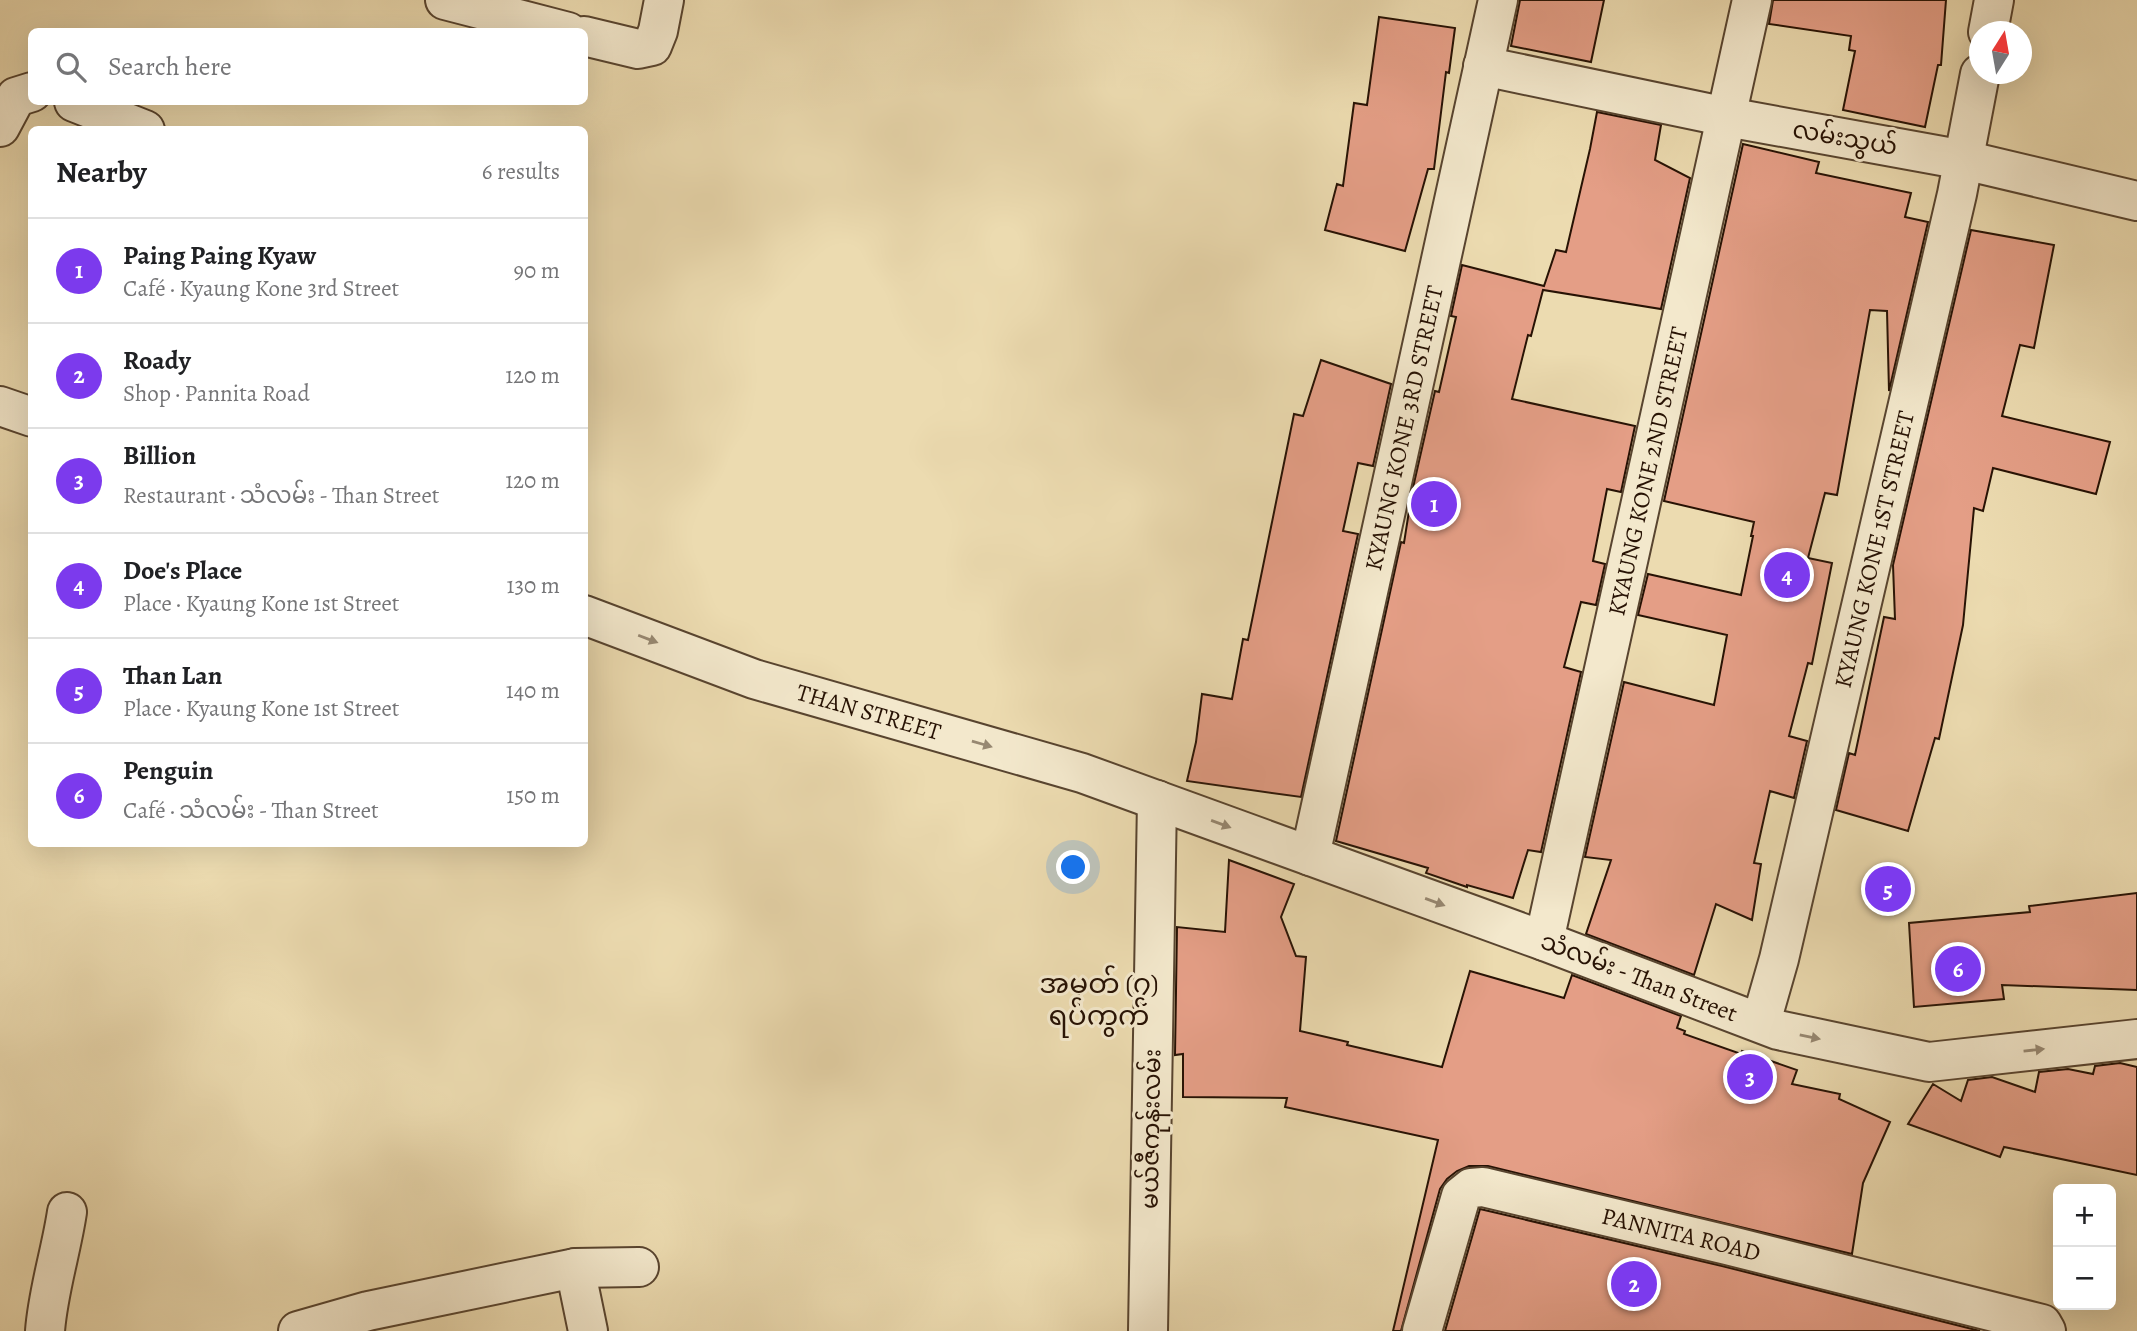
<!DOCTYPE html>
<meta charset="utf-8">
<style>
body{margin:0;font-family:Alegreya,"Noto Sans Myanmar",serif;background:#f2f2f2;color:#202124}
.controls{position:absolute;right:21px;bottom:21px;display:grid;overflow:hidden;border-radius:10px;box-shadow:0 7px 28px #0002}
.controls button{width:63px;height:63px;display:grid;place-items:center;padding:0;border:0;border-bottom:2px solid #e0e0e0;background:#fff;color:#202124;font:35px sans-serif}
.compass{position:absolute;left:1969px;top:21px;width:63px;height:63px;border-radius:50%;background:#fff;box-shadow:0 7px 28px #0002;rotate:11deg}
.you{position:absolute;left:1074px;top:868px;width:24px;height:24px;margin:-18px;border:5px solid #fff;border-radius:50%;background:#1a73e8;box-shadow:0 0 0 10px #1a73e833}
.badge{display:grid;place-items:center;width:46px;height:46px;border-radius:50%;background:#7c3aed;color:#fff;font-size:23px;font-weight:700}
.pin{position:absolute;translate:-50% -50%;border:4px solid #fff;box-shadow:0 2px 7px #0006}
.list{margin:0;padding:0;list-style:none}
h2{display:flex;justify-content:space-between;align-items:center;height:91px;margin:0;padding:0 28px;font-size:30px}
h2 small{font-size:23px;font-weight:400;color:#757577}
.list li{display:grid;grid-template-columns:46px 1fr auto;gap:21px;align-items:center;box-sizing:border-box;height:105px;padding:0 28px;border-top:2px solid #e0e0e0}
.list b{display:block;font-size:26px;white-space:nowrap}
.list p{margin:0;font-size:23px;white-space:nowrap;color:#757577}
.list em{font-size:23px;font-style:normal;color:#757577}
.icon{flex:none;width:38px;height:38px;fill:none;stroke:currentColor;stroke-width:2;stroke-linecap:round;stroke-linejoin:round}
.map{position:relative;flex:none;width:2137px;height:1331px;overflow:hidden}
.search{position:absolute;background:#fff;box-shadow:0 7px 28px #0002;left:28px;top:28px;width:560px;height:77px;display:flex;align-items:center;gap:18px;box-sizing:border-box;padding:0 24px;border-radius:10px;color:#757577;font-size:26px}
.panel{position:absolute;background:#fff;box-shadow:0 7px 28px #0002;left:28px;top:126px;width:560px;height:721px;border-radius:10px}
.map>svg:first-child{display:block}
.building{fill:#e49e86;stroke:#271204;stroke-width:2}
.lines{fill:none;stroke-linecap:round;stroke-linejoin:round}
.minor-casing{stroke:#58442f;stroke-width:42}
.minor{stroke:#f3e8cc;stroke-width:38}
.oneway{fill:#978872}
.labels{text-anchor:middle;stroke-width:6;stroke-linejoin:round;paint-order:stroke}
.street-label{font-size:24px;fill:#271204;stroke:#f3e8cc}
.quarter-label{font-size:28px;fill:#271204;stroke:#f3e8cc}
</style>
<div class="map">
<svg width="2137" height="1331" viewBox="0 0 2137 1331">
<rect width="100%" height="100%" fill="#ecdbb0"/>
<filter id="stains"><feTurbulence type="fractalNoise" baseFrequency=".00286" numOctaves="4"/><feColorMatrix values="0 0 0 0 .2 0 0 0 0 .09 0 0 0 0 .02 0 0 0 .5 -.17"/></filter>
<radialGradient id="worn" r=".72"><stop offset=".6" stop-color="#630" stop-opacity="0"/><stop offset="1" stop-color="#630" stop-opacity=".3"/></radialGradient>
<!-- building -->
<path class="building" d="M1520,0h84l-13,62 -80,-16z
M1773,0h173l-5,65h-3l-13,62 -82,-17 12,-59 -6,-1 2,-14 -82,-12z
M1379,17l76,11 -6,45 -3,-1 -12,97h-6l-23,82 -80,-21 12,-46 6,2 11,-83 13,2z
M1597,112l64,13 -6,35 35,18 -29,131 -118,-19 -12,46 -3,-1 -16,64 123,27 -14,66 -14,-3 -14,72 12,3 -9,41 -15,-3 -17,65 17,5 -40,180 -13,-2 -15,48 -46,-13v2l-41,-14 2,-5 -92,-27 65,-299 3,1 8,-51 23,-101 4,1 17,-75 -5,-1 11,-51 82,21 12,-36 10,2 24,-103z
M1743,144l76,18 -3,11 95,20 -6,24 23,5 -39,169 -2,-80 -17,-1 -33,185 -12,-2 -17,65 24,5 -20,101 -4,-1 -19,73 18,5 -13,57 -24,-7 -16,72 7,1 -9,56 -36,-16 -22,71 -108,-41 25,-74 -26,-3 39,-175 90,23 13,-70 -89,-20 10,-41 93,21 12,-59h-2l3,-14 -90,-21z
M1971,230l83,15 -20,103 -14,-3 -18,71 108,26 -14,52 -103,-26 -10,43 -9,-3 -11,117 -24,114 -4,-1 -27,93 -72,-21 13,-57 6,2 29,-138 11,2 -2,-54z
M1321,360l70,24 -18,82 -15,-3 -15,68 15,3 -57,263 -114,-16 9,-39 6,-48 30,5 11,-60 5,1 46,-226 9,2z
M1229,860l65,24 -13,33 15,39 10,1 -6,74 48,11 -1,3 95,22 28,-96 94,27 8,-23 109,41 -4,12 8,3 -1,3 57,20 1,-3 55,19 -5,14 48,10 -1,5 51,23 -27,61 -11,71 -364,-88h-19l-12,5 -10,8 -7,10 -39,142h-8l45,-191 -153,-33 2,-9 -104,-1v-43l-8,1 2,-128 48,5z
M2137,893v97l-135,-5 2,14 -90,8 -5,-84 121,-11 -1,-6z
M2120,1063l17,4v108l-133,-28 -4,10 -92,-33 25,-40 28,17 7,-21 24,-3 43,15 4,-20 29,-3 25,5 2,-8z
M1480,1209l242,57 258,65h-535z"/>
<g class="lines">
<!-- minor casing -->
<g class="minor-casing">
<g id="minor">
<path d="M445,0l123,32"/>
<path d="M1988,32l6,-32"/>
<path d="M584,36l54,13 14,-3 6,-15 6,-31"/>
<path d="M1483,66l244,51 237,43 173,41"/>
<path d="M74,102l71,28"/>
<path d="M0,127l16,-30 16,-5"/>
<path d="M0,406l32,11"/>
<path id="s1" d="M584,615l170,64 328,94 462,168 234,89 151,32 208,-23"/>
<path id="s2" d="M1310,856l188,-856"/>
<path id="s3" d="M1544,941l208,-941"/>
<path id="s4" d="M1761,1022l18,-63 178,-765 23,-120"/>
<path d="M575,1268l13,63"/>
<path d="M45,1331c3,-40 16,-79 22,-119"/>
<path d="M298,1331l70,-20 207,-43 64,-1"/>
<path d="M1148,1331l9,-531"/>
<path id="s5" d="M1422,1331l39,-135 10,-8 12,-1 244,58 315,79 4,7"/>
</g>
</g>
<!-- minor -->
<use href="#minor" class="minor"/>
</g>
<!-- one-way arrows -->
<defs><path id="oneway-solid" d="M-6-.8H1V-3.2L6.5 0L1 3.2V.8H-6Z" transform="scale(1.75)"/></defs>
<g class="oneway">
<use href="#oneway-solid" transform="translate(648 639) rotate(21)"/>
<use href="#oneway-solid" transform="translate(982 744) rotate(16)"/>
<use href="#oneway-solid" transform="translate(1221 824) rotate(20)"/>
<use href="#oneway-solid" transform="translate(1435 902) rotate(20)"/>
<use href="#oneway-solid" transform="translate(1810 1037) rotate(12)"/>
<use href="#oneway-solid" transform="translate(2034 1050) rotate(-6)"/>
</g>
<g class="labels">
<!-- street labels -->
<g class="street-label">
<text transform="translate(1845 138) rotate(10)" y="8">လမ်းသွယ်</text>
<text dy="8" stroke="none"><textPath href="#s2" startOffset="438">KYAUNG KONE 3RD STREET</textPath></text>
<text dy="8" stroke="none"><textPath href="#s3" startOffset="481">KYAUNG KONE 2ND STREET</textPath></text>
<text dy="8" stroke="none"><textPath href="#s4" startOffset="486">KYAUNG KONE 1ST STREET</textPath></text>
<text dy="8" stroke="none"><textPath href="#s1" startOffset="301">THAN STREET</textPath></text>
<text transform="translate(1639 977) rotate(21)" y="8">သံလမ်း - Than Street</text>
<text transform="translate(1151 1129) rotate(-89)" y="8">မယ်ဇီကုန်းလမ်း</text>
<text dy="8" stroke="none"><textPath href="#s5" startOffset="369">PANNITA ROAD</textPath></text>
</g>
<!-- quarter labels -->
<g class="quarter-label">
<text x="1099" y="993">အမှတ် (၇)<tspan x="1099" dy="32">ရပ်ကွက်</tspan></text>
</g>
</g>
<rect width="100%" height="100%" filter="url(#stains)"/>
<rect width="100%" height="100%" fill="url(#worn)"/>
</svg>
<div class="controls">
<button>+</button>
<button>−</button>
</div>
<svg class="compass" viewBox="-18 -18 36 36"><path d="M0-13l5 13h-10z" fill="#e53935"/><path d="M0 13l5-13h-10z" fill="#757577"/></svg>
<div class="you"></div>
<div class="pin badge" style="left:1434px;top:504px">1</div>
<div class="pin badge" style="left:1634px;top:1284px">2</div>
<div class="pin badge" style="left:1750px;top:1077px">3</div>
<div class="pin badge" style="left:1787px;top:575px">4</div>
<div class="pin badge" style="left:1888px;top:889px">5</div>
<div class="pin badge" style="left:1958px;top:969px">6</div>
<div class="search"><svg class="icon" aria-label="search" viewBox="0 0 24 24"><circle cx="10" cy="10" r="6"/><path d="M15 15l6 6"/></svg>Search here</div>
<section class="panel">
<h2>Nearby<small>6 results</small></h2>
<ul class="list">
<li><span class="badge">1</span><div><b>Paing Paing Kyaw</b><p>Café · Kyaung Kone 3rd Street</p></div><em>90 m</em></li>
<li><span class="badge">2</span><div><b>Roady</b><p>Shop · Pannita Road</p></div><em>120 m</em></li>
<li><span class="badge">3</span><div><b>Billion</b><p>Restaurant · သံလမ်း - Than Street</p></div><em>120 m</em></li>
<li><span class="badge">4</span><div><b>Doe's Place</b><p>Place · Kyaung Kone 1st Street</p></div><em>130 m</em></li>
<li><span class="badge">5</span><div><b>Than Lan</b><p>Place · Kyaung Kone 1st Street</p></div><em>140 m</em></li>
<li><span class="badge">6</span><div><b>Penguin</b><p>Café · သံလမ်း - Than Street</p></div><em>150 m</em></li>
</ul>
</section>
</div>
